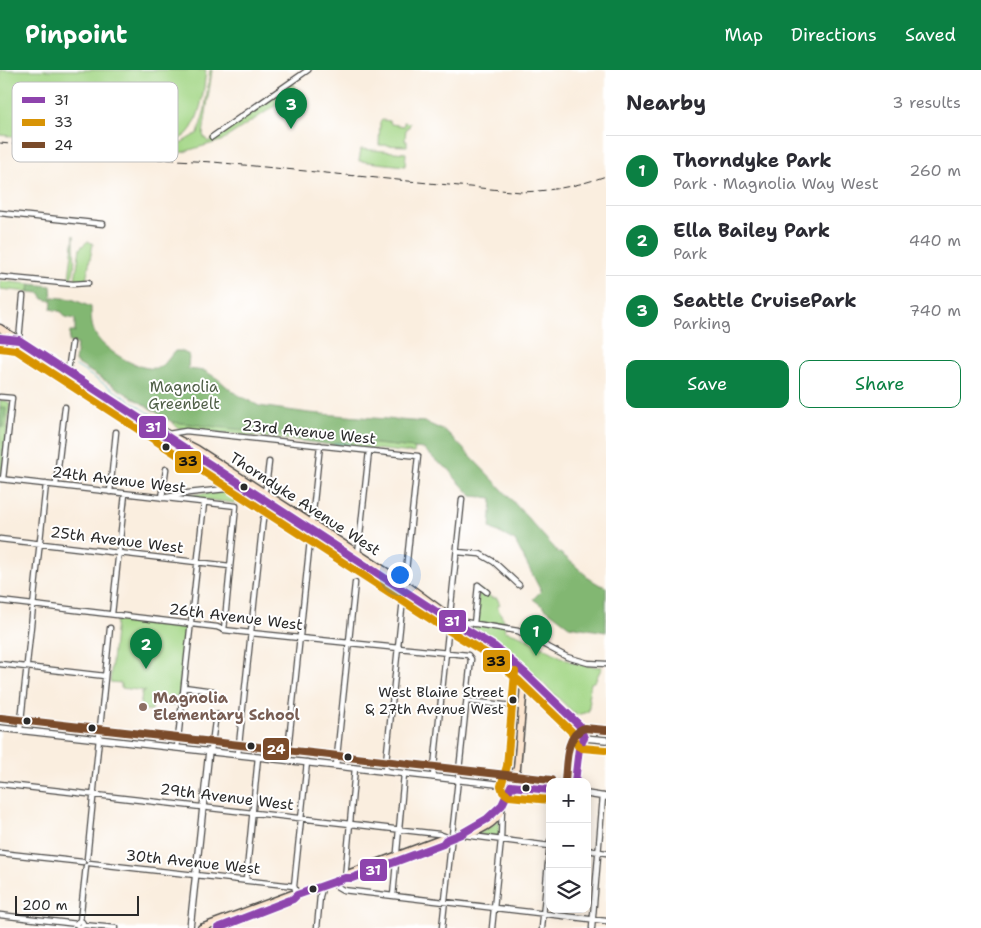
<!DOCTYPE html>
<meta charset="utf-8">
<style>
body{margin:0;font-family:"Shantell Sans",sans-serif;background:#f7f7f7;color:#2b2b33}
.controls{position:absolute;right:15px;bottom:15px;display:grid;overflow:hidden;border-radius:10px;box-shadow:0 2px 12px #0003}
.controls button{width:45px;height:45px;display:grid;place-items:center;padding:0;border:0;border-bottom:1px solid #e1e1e2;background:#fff;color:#2b2b33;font:25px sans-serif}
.scale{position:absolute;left:15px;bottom:12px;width:124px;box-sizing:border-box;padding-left:5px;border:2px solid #2b2b2b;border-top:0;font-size:14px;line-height:18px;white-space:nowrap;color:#2b2b2b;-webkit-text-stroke:4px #fff;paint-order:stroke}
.you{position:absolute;left:399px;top:504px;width:18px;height:18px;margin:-12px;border:4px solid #fff;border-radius:50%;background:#1a73e8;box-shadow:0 0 0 8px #1a73e833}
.badge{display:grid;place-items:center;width:32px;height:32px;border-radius:50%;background:#0b8043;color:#fff;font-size:16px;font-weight:700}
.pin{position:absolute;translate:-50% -41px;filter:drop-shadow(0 1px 2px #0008)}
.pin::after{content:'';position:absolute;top:26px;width:18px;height:15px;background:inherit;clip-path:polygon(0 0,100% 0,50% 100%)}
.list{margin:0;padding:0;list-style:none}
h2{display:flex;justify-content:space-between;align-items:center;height:65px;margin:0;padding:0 20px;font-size:21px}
h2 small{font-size:16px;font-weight:400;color:#7c7c81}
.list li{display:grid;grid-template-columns:32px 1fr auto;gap:15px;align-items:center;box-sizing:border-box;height:70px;padding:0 20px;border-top:1px solid #e1e1e2}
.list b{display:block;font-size:19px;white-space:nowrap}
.list p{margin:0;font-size:16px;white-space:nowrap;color:#7c7c81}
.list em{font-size:16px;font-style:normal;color:#7c7c81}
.actions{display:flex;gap:10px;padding:15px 20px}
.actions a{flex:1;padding:11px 0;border:1px solid #0b8043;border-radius:10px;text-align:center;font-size:18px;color:#0b8043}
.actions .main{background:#0b8043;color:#fff}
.icon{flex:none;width:28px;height:28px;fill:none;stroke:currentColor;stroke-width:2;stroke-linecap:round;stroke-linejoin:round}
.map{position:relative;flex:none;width:606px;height:858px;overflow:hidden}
header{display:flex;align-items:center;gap:30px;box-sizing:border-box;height:70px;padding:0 25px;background:#0b8043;color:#fff}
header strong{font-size:24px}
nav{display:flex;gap:28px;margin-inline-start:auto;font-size:18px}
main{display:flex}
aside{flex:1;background:#fff}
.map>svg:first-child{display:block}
.green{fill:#a3d685;stroke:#678058}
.forest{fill:#82b772;stroke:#56714e}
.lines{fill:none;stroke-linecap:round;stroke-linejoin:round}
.stream{stroke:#44b2c0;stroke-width:1}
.minor-casing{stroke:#4a4846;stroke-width:7}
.tertiary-casing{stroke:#4a4846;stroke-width:8}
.secondary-casing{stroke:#4a4846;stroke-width:9}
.minor{stroke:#fff;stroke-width:4.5}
.tertiary{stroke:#fff;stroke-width:5.5}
.secondary{stroke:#fce5cf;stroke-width:6}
.rail{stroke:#2b2b2b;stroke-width:1;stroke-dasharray:8 4;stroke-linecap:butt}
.bus-1-casing{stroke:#fff;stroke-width:11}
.bus-2-casing{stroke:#fff;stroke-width:11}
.bus-3-casing{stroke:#fff;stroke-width:11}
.bus-1{stroke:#8e44ad;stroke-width:8}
.bus-2{stroke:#d89406;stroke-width:8}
.bus-3{stroke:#7a4b2a;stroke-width:8}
.bus-dot{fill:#2b2b2b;stroke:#fff;stroke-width:2}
.education-dot{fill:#8d6e63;stroke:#fff;stroke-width:2}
.labels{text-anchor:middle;stroke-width:4;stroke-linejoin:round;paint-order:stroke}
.bus-label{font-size:14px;fill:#2b2b2b;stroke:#fff;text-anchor:end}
.park-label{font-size:15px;fill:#4f5e46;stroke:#fff}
.street-label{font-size:15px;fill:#2b2b2b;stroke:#fff}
.education-label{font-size:15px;font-weight:bold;fill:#785e54;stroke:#fff;text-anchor:start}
.key{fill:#fff;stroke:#bfbfbf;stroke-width:1}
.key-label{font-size:14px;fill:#2b2b2b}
.line-badge{stroke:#fff;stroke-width:2}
.badge-label{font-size:14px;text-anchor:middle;font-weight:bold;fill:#fff}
.pale-badge-label{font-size:14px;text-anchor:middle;font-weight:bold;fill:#111}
</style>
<header>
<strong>Pinpoint</strong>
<nav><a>Map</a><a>Directions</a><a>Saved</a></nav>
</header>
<main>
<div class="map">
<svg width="606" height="858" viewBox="0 0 606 858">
<rect width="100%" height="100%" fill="#fff"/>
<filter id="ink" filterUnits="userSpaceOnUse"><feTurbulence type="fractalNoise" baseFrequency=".02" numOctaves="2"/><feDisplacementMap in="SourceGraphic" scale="10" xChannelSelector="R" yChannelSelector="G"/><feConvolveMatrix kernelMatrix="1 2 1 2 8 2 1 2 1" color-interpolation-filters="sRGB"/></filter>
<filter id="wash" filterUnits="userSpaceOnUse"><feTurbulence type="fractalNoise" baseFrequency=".0096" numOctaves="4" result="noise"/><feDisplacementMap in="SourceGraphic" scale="20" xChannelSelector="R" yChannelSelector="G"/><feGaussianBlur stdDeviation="1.12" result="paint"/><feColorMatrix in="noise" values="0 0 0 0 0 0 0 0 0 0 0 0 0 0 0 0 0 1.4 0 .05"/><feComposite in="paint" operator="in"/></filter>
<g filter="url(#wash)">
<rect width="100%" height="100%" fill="#faeedf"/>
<!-- green -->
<path class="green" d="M0,0h206c-2,19 -5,50 -19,64 -5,5 -15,8 -21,11l2,6 4,1 6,-4 -1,-3 21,-12 7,-24 5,-39h2l-9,65 5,7 85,-59 5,8 -77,50 -28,8 -12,4 -181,-18z
M382,50l8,1 1,3 13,2v-4l6,1 -1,4 -3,1 -1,13h2v5l-28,-1 1,-23z
M361,79l45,4 -1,13 -46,-5z
M74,165c-1,14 4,33 -4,45l-1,-2z
M88,171l5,3 -7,36h-11l5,-32z
M0,211l30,3 -1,8 -29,-3z
M0,330l7,1 3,3 -8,71 -2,1z
M172,352c25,3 112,7 129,19l-123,-13z
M349,371l66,7 -1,5 -82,-8 2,-2z
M239,420l4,2 -2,12 -55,-7 1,-2z
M479,519l13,9h5l3,7 -3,2 7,13 1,11c23,5 41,19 62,29 11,5 23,6 35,7l-7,14 -4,2 -3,15 2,2 -2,12 -12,3 -50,-48 -28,-24 -31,-18 8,2z
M116,550l70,8 -7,68h-3l-1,10 -19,-2 1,-2 -4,-1 -1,10 -12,-2 2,-17 4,-1 -25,-3v-5l-11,-1z
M500,748l-1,20 -23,-3 16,-9z"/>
<!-- forest -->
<path class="forest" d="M30,214l21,2 1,14 1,-3 19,2 19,8c0,10 0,21 6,30 9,14 48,39 65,29 4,-3 9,-11 13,-15h6l8,4 -1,14 17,2 13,8 15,13 26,14 50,7 116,9 22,10 53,55 58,65c16,9 31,31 48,35v45l-37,-6 -36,-27 8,-8 -26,-50 -25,-13 2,-30 -20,-2 -17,-18 -5,-8 -14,-9 -12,-12 -75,-8 -15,2 -2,2 -31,-4 -4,-3 -26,-5 -99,-11 -97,-60 2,-18 -8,-2 1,-10h5v-13l-10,-2 -3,-5 -11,-3 1,-8 -9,-2 -3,-6 -11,-1z
M0,337l6,1 -2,19h-4z"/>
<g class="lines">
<!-- stream -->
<path class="stream" d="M76,296l86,55
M334,374h16"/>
</g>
</g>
<g filter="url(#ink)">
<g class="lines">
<!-- minor casing -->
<g class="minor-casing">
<path id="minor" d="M212,67l96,-67
M0,143l103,11
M0,207l73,7 15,-1
M19,270l4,-44
M68,301l4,-28
M0,327l12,1 -9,81
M168,364l18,-3 232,25 -33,315
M166,399l-4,29 26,-5 57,-6
M0,409l236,27 -12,124
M56,415l9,-78
M110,422l6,-60
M263,425l3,-8 3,-25
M0,469l230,27
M457,482l23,2 14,8 25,23
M358,484l11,-103
M478,515l9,7
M0,531l217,26 7,3 27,3 217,22 3,4 -29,269
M112,544l13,-120
M453,550l65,11 49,26 21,6 18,1
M474,554l4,-39
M0,594l105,12
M184,617l29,4
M467,631l55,6
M20,660l26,-246
M177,678l27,-245
M211,681l5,-37
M238,684l25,-235
M287,690l33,-315
M336,696l19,-183
M433,707l29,-278
M0,714l394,45 45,5 11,4
M464,765l86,11
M587,780l19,3
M0,783l83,9
M87,789l23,-231
M89,793l205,23
M345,808l10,-110
M246,810l12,-123
M331,813l12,7 263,31
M297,825l-3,-9 13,-124
M393,826l11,-122
M0,845l77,9
M80,851l6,-55
M77 854a3 3 0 1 1 6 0a3 3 0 1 1-6 0Z
M83,855l32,3
M317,858l3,-32 3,-10
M492,858l9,-88 1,-33
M542,858l8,-87
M592,858l11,-132"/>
</g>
<!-- tertiary casing -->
<g class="tertiary-casing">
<path id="tertiary" d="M0,268l19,2
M525,603l54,52 4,7 1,6
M0,658l550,62
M584,668l22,2
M575,712l4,-34 5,-10
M587,724l19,3
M190,858l19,-177"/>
</g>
<!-- secondary casing -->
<g class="secondary-casing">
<path id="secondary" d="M0,258l152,98 45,23 207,134 38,28
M167,365l16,13 257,166c31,17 59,36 85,59l-8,95 -15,37c-1,17 -26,30 -41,29
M345,808l5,-5 91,-34 5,1
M201,858l91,-34 5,1 48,-17h7l91,-34 3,-4 35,-16 21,-19
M218,858l75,-29 4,-4"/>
</g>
<!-- minor -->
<use href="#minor" class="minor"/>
<!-- tertiary -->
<use href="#tertiary" class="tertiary"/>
<!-- secondary -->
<use href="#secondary" class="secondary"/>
<!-- rail -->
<path class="rail" d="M0,73l157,16 56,3 308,30c30,-1 57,-6 85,-16"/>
<!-- bus-1 casing -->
<g class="bus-1-casing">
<path id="bus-1" d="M0,268l19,2 421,274 55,33 30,26 54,52 5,13
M575,712l4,-34 5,-10
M511,716l39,4
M218,858l75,-29 4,-4 48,-17h7l91,-34 3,-4 15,-6 26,-15 15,-14 9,-19"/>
</g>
<!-- bus-2 casing -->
<g class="bus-2-casing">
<path id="bus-2" d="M0,278l16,2 419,272 54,33 29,25 53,51 7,15 4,2 23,2
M515,602l-8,94 -6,20 2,6 6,4 40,4"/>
</g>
<!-- bus-3 casing -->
<g class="bus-3-casing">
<path id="bus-3" d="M1,648l550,62
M565,711c2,-18 0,-45 19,-53l22,2"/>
</g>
<!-- bus-1 -->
<use href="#bus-1" class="bus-1"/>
<!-- bus-2 -->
<use href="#bus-2" class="bus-2"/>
<!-- bus-3 -->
<use href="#bus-3" class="bus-3"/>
</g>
</g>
<!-- markers -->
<g class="bus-dot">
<circle cx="166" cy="377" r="4.5"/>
<circle cx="244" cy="417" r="4.5"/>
<circle cx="513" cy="630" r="4.5"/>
<circle cx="27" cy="651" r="4.5"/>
<circle cx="92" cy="658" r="4.5"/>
<circle cx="251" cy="676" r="4.5"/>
<circle cx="348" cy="687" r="4.5"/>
<circle cx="526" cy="718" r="4.5"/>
<circle cx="313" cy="819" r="4.5"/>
</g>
<circle class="education-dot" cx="143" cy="637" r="5"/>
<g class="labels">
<!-- bus labels -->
<g class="bus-label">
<text x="504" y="627">West Blaine Street<tspan x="504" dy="17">&amp; 27th Avenue West</tspan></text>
</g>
<!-- park labels -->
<g class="park-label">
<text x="184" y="322">Magnolia<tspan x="184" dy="17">Greenbelt</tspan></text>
</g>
<!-- street labels -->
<g class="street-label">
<text transform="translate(309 362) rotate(6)" y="5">23rd Avenue West</text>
<text transform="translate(119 410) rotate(7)" y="5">24th Avenue West</text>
<text transform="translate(305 434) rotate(33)" y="5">Thorndyke Avenue West</text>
<text transform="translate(117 470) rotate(7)" y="5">25th Avenue West</text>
<text transform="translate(236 547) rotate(7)" y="5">26th Avenue West</text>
<text transform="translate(227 727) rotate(7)" y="5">29th Avenue West</text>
<text transform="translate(193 792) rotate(6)" y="5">30th Avenue West</text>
</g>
<!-- education labels -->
<g class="education-label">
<text x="153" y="633">Magnolia<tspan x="153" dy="17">Elementary School</tspan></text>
</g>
</g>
<!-- legend -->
<rect x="12" y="12" width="166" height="80" rx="8" class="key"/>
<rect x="22" y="27" width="23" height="6" fill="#8e44ad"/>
<rect x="22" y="49" width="23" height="7" fill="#d89406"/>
<rect x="22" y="72" width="23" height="6" fill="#7a4b2a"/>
<g class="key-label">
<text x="54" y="35">31</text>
<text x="54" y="57">33</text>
<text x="54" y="80">24</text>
</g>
<g class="line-badge">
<rect x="138" y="345" width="29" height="24" rx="5" fill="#8e44ad"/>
<rect x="174" y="380" width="28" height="24" rx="5" fill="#d89406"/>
<rect x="438" y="539" width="29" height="24" rx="5" fill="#8e44ad"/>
<rect x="482" y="579" width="29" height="24" rx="5" fill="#d89406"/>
<rect x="262" y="667" width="28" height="24" rx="5" fill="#7a4b2a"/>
<rect x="359" y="788" width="29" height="24" rx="5" fill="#8e44ad"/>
</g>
<g class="badge-label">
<text x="153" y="362">31</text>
<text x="452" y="556">31</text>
<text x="276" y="684">24</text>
<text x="373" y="805">31</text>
</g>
<g class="pale-badge-label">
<text x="188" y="396">33</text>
<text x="496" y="596">33</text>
</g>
</svg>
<div class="controls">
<button>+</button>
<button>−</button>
<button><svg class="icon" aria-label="layers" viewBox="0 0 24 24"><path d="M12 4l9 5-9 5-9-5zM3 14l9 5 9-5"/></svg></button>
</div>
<div class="scale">200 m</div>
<div class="you"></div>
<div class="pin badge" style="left:536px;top:586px">1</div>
<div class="pin badge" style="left:146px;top:599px">2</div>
<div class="pin badge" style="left:291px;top:59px">3</div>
</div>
<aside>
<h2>Nearby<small>3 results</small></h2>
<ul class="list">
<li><span class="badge">1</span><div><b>Thorndyke Park</b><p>Park · Magnolia Way West</p></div><em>260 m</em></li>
<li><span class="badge">2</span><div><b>Ella Bailey Park</b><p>Park</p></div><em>440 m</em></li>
<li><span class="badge">3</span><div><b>Seattle CruisePark</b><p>Parking</p></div><em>740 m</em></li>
</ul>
<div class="actions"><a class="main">Save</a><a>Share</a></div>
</aside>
</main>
